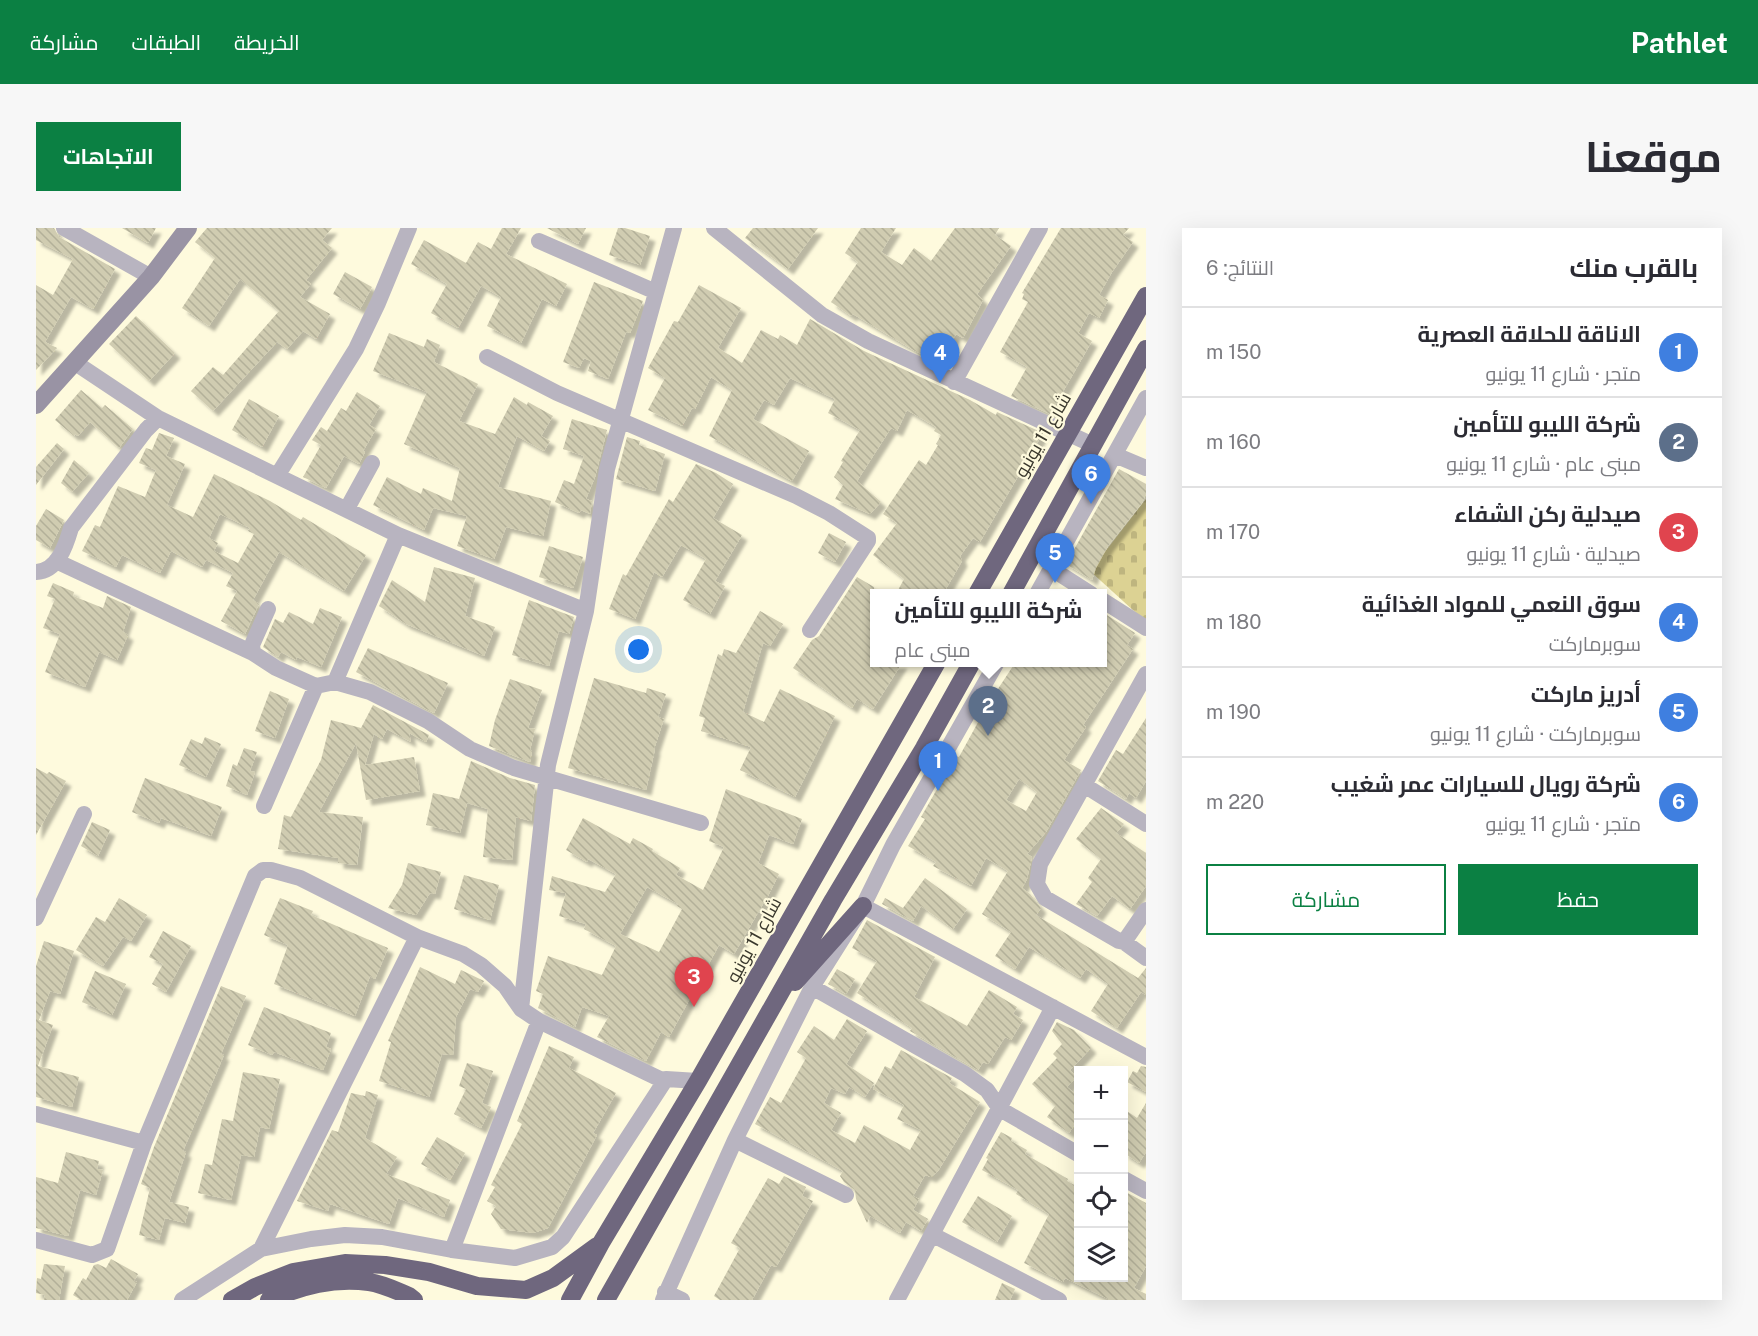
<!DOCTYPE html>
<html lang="ar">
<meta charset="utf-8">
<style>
body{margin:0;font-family:"Public Sans",Cairo,sans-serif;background:#f7f7f7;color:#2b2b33;direction:rtl}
.controls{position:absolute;right:18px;bottom:18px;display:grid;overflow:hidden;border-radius:0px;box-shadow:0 6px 24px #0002}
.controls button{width:54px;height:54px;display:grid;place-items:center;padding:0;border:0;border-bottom:2px solid #e1e1e2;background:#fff;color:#2b2b33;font:30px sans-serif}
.you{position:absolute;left:603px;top:422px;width:21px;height:21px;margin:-15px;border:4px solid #fff;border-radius:50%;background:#1a73e8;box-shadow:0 0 0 9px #1a73e833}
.badge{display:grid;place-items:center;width:39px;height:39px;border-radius:50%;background:#0b8043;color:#fff;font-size:20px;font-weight:700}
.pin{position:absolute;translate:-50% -50px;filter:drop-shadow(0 2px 3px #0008)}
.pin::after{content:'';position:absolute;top:32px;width:21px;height:18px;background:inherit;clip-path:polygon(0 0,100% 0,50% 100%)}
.popup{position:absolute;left:834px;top:361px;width:237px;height:78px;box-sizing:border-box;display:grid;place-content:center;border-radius:0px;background:#fff;filter:drop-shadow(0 2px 4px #0005);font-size:20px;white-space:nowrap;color:#7c7c81}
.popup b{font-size:22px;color:#2b2b33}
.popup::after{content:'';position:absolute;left:50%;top:100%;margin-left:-12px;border:12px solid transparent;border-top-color:#fff}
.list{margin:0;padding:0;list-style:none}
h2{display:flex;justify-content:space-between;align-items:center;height:78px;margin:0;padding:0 24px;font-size:26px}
h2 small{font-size:20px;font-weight:400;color:#7c7c81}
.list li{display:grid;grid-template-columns:39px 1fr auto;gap:18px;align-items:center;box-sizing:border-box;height:90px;padding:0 24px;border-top:2px solid #e1e1e2}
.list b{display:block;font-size:22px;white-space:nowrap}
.list p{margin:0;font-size:20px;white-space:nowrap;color:#7c7c81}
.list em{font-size:20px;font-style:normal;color:#7c7c81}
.actions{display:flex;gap:12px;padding:18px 24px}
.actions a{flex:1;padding:14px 0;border:2px solid #0b8043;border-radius:0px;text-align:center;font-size:21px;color:#0b8043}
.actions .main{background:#0b8043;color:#fff}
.icon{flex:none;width:33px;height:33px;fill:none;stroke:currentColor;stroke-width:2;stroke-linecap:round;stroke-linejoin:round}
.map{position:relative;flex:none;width:1110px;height:1072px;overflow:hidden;direction:ltr;border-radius:0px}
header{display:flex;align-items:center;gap:36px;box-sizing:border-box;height:84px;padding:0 30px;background:#0b8043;color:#fff}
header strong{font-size:28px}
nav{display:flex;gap:33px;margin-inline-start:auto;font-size:21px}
.intro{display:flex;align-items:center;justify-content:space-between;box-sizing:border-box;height:144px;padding:0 36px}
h1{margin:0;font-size:42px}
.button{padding:15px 27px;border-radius:0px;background:#0b8043;color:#fff;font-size:21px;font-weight:700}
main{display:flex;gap:36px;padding:0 36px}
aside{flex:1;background:#fff;border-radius:0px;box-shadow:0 6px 24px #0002}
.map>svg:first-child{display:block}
.cemetery{fill:url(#cemetery-stones)}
.building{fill:url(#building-back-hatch);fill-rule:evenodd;filter:url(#shadow)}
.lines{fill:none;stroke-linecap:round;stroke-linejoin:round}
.street{stroke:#b8b4c0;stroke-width:16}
.secondary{stroke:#9993a4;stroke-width:18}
.highway{stroke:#6f677e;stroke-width:18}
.labels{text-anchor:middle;stroke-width:4.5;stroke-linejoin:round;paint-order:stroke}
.street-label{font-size:18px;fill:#3a382d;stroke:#fefadd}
</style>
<header>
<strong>Pathlet</strong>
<nav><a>الخريطة</a><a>الطبقات</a><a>مشاركة</a></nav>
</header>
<div class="intro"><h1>موقعنا</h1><a class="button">الاتجاهات</a></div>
<main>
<aside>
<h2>بالقرب منك<small>النتائج: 6</small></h2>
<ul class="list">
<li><span class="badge" style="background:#3f7fe0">1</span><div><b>الاناقة للحلاقة العصرية</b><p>متجر · شارع 11 يونيو</p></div><em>150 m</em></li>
<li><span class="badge" style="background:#5c6f8a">2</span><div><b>شركة الليبو للتأمين</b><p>مبنى عام · شارع 11 يونيو</p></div><em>160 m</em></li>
<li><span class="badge" style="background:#e0444e">3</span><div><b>صيدلية ركن الشفاء</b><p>صيدلية · شارع 11 يونيو</p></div><em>170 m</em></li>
<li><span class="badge" style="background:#3f7fe0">4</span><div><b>سوق النعمي للمواد الغذائية</b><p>سوبرماركت</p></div><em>180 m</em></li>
<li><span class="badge" style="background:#3f7fe0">5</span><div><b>أدريز ماركت</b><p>سوبرماركت · شارع 11 يونيو</p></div><em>190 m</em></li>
<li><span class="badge" style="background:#3f7fe0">6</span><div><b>شركة رويال للسيارات عمر شغيب</b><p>متجر · شارع 11 يونيو</p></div><em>220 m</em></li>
</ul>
<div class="actions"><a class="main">حفظ</a><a>مشاركة</a></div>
</aside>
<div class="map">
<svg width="1110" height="1072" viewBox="0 0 1110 1072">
<defs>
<pattern id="cemetery-stones" width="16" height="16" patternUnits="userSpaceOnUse" patternTransform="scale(1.5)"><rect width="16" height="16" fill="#dcd293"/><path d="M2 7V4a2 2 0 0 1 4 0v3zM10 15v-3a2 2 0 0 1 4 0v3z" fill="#beb57f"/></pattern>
<pattern id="building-back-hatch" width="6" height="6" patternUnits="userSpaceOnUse" patternTransform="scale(1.5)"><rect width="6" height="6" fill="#d0ccb1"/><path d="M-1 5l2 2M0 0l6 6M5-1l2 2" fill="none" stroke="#b3b099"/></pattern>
<filter id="shadow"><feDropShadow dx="5.5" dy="5.5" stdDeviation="1.5" flood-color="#0004"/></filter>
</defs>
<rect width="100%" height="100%" fill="#fefadd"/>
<!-- cemetery -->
<path class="cemetery" d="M1110,271v123l-56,-51z"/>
<!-- building -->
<path class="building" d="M0,0h18l5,9 56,32 -22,40 -22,-12 -26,45 12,6 -21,22v-85l17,10 20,-36 -37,-19z
M86,0h34l-8,15z
M171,0h125l-10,12 10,8 -26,32 5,4 -11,13 30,17 -14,25 -13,-8 -16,18 -10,-7 -64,69 -22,-20 22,-24 10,8 56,-64 -39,-32 -31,47 -27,-18 33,-50 -20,-16z
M466,0h19l-15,26 61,30 -11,22 -14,-7 -21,44 -34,-17 14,-29 -20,-11 -23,42 -27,-15 16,-29 -36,-20 13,-24 42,23 12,-21 13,7z
M511,0h39l-8,16z
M582,0h7l25,8 -10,29 -31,-10z
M717,0h65l-30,41 -43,-31z
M825,0h35l-15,24 21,13 12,-17 17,13 24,-33h44l-4,7 16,11 -34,48 6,6 -20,38 -7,-4 -17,28 -24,-11 -62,-37 -2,2 -20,-14 27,-40 -13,-9z
M1025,0h68l-6,7 10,7 -21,30 -13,23 9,5 -9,18 -10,-5 -11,20 14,8 -42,73 -39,-18 16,-29 -27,-15 28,-50 -6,-3 2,-5 -2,-1z
M309,44l27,15 -12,22 -27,-15z
M558,54l49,19 -13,32 -4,-1 -18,47 -20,-8 3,-10 -7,-3 -5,10 -16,-6z
M663,57l42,23 -23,40 24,15 19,-33 17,9 2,-4 17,10 13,-26 54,32 106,49 26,15 1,-3 46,21 -63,109 -7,-4 -13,18 2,5 -19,33h-47l8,-15 -31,-24 24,-32 -14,-9 36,-54 7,5 12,-20 -2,-1 5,-9 -7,-4 2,-4 -29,-17 -10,21 -6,-3 -34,53 24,21 -11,12 -35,-15 8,-14 -9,-8 9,-15 -2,-1 19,-31 -32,-17 7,-14 -45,-21 -16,27 -10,-5 -11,19 56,32 -17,30 -83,-45 23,-46 -21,-13 -16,32 -3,-1 -10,18 -34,-16 17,-32 -17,-10 26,-47 4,1z
M100,88l39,37 -26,28 -40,-37z
M353,105l35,14 3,-8 13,6 -6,17 44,22 -19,37 36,13 19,-37 13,8 1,-3 25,14 -12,20 9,5 -6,10 -27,-15 -19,51 53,14 -8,35 -37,-9 -12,32 -37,-13 10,-30 -34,-8 -9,22 -51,-25 14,-28 34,17 2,-6 29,13 8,-33 -56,-24 23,-52 -54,-21z
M45,162l21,18 3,-3 28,24 -14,19 -29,-26 -12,14 -3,-2 -1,2 -19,-16z
M321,164l23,14 -11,19 7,4 -13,22 2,1 -6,12 -15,-8 -18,32 -23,-11 18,-32 -9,-5 9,-13 6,4 14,-23 5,3z
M213,171l30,17 -17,31 -30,-17z
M536,191l35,11 -12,47 -9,22 6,2 -2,13 -9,-4 -2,3 -24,-11 9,-22 10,4 10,-28 -21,-7z
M123,205l15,5 -8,18 19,8 -18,41 26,12 21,-43 56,27 31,19 2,-3 63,38 -22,36 -65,-39 -26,48 6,4 -14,30 -24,-13 16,-30 -11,-5 7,-13 -27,-13 -4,7 -31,-16 -11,22 -38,-18 -6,12 -34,-16 13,-26 5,2 18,-41 27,11 11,-27 -17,-7 7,-15 6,2zM184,286l30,14 -2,3 6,3 -16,29 -24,-12 4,-8 -9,-5z
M591,209l13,4 -1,4 26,9 -10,37 -39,-12z
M21,215l7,6 -28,36v-18z
M38,232l15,13 -17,19 -11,-9z
M660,236l20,9 17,11 -20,34 29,17 -27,46 10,5 -15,28 -27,-14 23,-41 -25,-14 -19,32 -8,-5 -19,47 -26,-10 14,-35 3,2 43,-77 4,3z
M1083,241l27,15v10l-4,9 -34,43 -12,22 -4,12 -26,-16z
M10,281l18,11 -14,28 -14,-8v-14z
M793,305l17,9 -11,20 -17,-9z
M513,318l34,11 -10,31 -34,-11z
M398,339l41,11 -10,38 30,11 -11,29 -78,-32 -27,-18 13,-26 33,22z
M821,349l17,10v76h28l-29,46 -16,-10 -5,9 -59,-40 19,-28 7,-4z
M17,355l21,9 -1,4 30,12 4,-12 24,11 -8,25 5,3 -11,25 -18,-8 -14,35 -40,-15 15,-38 -17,-6 12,-29 -8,-3z
M493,372l45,17 -5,17 -10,-3 -10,35 -37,-11z
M284,380l22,9 -21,50 -24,-10 -1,3 -15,-8 -3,5 -15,-10 12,-28 8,4 6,-11 24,12z
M724,383l23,13 -13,22 -7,-3 -20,69 21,10 16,-33 55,27 -40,81 -55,-27 11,-23 -50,-16 4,-13 -6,-2 19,-62 4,2 2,-7 12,4z
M1066,384l33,21 -8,12 6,4 -50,76 3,2 -22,33 17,10 -35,62 -19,22 5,3 -5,22 -5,9 8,6 11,14 -5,7 102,63 8,-10v27l-5,-3 -24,36 -26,-17 17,-27 -22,-15 -6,9 -51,-31 -14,22 -20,-13 16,-24 -29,-18 26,-43 -22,-13 -15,28 -38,-20 3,-4 -28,-16 17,-27 -4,-2 35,-61 3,1 29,-53 27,-41h87zM983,551l18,13 -11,19 -20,-11z
M332,420l80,35 -14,30 -78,-41z
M558,450l52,15 1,-5 19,6 -8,23 6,2 -10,30h1l-9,41 -78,-22z
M474,451l32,11 -14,38 7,1 -5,21 2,1 -2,11 -41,-16 6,-26z
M234,463l19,8 -14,39 -20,-7z
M337,477l56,30 -3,7 -17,-9 2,9 -24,-13 -5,10 -8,-5 -9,31 49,-8 6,34 -54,9 -10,-57 -37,69 44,5 -6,48 -19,-2v-5l-60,-9 6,-34 7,2 30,-57 10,-40 30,8z
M1110,490v63l-10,17 -7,-5 -3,6 -28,-18 18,-31 7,4z
M169,509l16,7 -15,33 -27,-12 12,-26 11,5z
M208,520l13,4 -7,19 5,1 -8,23 -21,-9 7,-22 4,2z
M435,533l39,17 25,7 -4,36 -15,-4 -4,43 -29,-3 5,-48 -21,-6 -7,30 -34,-8 7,-32 26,6z
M0,540l11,6 2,-2 17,9 -30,54z
M109,550l77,29 -11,29 -50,-18 -2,5 -27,-11z
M690,561l76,30 -9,25 -24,-9 -11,28 21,11 -15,30h-1l-29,50 -15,-9 -50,92 -8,-5 -15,29 -49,-24 12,-21 -27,-9 -7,20 -37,-19 5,-14 -7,-3 12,-35 54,19 14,-29 -32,-17 2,-5 -27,-8 7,-23 -17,-3 3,-14 53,16 11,-18 -28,-15 -1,3 -21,-12 17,-32 47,26 3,-6 20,11 -1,2 28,17 -4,7 27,15 21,-43 -15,-6zM611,659l31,17 -1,2 5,3 -23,43 -39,-18z
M1065,580l23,16 -8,9 30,20v33l-16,23 -18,-13 -15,20 -21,-12 16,-22 -4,-4 13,-19 -25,-20z
M56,594l18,8 -12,26 -17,-10z
M372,635l33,9 -6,22 -5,-1 -14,22 -28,-7 14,-23z
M428,647l35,10 -9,35 -36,-11z
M889,650l42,31 -14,20 -32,-23 -8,15 -31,-17 3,-6 18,10z
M83,670l28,17 -16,26 -8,-4 -20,29 -27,-16 20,-33 9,5z
M244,670l33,13 -2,4 77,33 -13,31 -5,-3 -15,40 -81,-32 14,-39 -24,-10z
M831,692l68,37 -21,40 53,29 22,-36 28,17 -4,7 10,6 -12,20 -6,-3 -17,27 -5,-2 -5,8 -68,-39 2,-3 -55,-35 20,-32 -25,-13z
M127,703l28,15 -25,46 -14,-8 11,-20 -14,-7z
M8,713l30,10 -14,43 -10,-3 -11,29 14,5 -15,41 41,11 -7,30 -36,-10v-131z
M384,739l35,17 6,-14 23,11 -6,11 -8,-3 -14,28 -3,38 -11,-1 -13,43 -50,-16 12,-39 -3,-1z
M801,741l18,10 -9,15 -18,-10z
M59,743l31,13 -14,31 -30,-13z
M185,758l25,10 -25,58 3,1 -41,96 3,1 -17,50 20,5 -4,16 -20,-5 -6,22 -20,-5 11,-47 -9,-4 13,-37z
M228,779l67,26 -5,14 5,2 -8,21 -49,-18 -2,3 -24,-10z
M811,791l20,12 -21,33 28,19 -9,14 -16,-10 -4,7 -14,-6 -7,15 17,10 -10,17 24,13 9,-18 46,25 11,-20 -24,-11 7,-14 -31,-16 12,-23 6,3 10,-19 51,28 -3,5 31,19 -42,69 -7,6 -6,-2 -12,21 6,3 -6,11 15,9 -7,12 -15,-9 -6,11 -30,-17 -3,7 -11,-24 -1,-9 -11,-8 -4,-6 3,-5 -88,-47 15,-27 11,6 25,-45 -9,-6 17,-26 20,14z
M1021,794l17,8 17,18 -21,22 7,7 -10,10 11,9v24l-9,13 -22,-16 8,-11 -23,-22 25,-26 -4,-4 9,-10 -10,-13z
M513,818l25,11 -5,11 47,25 -23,40 4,2 -49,93 -15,5 -32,-4 -10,-15 5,-8 -9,-5 8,-14 -4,-2 31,-61 -5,-3z
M431,835l26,8 -11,32 9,4 -10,21 -27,-14 12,-25 -7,-3z
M1105,838l5,1v25l-19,-10 6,-11 4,2z
M207,844l37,7 -11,50 -9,-2 -6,30 -13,-2 -10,45 -33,-7 7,-29 7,1 10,-46 11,2z
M330,863l12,4 -13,43 32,19 -11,17 64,26 -6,17 -46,-19 -9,26 -59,-20 -2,7 -31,-10 35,-71 6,2 13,-39 14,3z
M1110,875v49l-7,11 -15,-10v-44l13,9z
M965,904l11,6 -1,3 16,9 -2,4 43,25 -1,2 11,6v91h46v-87l22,12v63l-12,22 12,6v6h-36l-45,-22 -2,4 -39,-19 25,-49 -33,-20 2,-4 -36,-20 6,-11 -2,-1z
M401,909l28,16 -15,27 -29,-16z
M30,924l33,9 -2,8 6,1 -7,25 -16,-5 -12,46 -32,-8v-51l22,6z
M748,948l22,11 -4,9 11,5 -37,66 -5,-2 -19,35h-32l-6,-4 26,-48 -9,-5 37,-65 11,6z
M942,968l34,20 -15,26 -35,-20z
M75,1031l27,15 -4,7 3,1 -10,18h-46l-8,-5 10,-17 3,2 8,-15 4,-1 8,4z
M8,1036l21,2 -6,34h-15l1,-5 -9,-2 1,-15 4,1z
M966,1055l13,6 -5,11h-15z"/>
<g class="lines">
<!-- street -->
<path class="street" d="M28,0l87,49
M678,0l108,87 46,26 225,104
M503,13l117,51
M451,129l70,36 239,103 33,17 39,25v3l-58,89
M38,134l84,56
M918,154l86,-154
M1079,227l31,13
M336,235l-23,42v6l49,24 188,76
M241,248l79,-127 22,-46 31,-75
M20,333l197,92
M1016,341l39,25
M0,344c22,-1 30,-27 35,-44l75,-98 12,-12 191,93
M1001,366l109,-196
M1066,372l44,28
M232,381l-16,36 1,8 23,15 40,18 19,-4 35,10 58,29 42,28 44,19 187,55
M1110,446l-106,190 -3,20 8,14 74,43 5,1 22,-32
M299,454l63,-147
M1048,557l62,39
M228,578l52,-120
M827,678l283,151
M0,690l48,-104
M1088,714l22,16
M776,759l153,87 22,16 13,19 78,45
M485,781l27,-244 38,-154 21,-142 67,-241
M0,886l108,29
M1088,951l22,12
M810,967l-111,-55 77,-153 51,-81 30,-61 104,-183
M897,1007l126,65
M0,1012l56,15 15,-6 37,-106 111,-267 8,-6h8l29,8 117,59
M225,1021l156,-312 46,17 18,11 24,21 16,23 18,12 125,60
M416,1022l87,-229
M629,1064l17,8
M146,1072l79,-51 50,-10 34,-4 37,2 70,13 63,8 37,-11 11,-10 103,-158 32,2
M627,1072l72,-160
M861,1072l156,-293"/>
<!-- secondary -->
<path class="secondary" d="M0,177l115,-128 37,-49"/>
<!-- highway -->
<path class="highway" d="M941,366l169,-298
M975,366l135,-245
M759,754l68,-76
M196,1072l23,-13 38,-15 52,-9 40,2 44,7 48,14 49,4 27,-12 44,-32
M233,1072c33,-14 64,-23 100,-18 14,2 28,9 40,14l5,4
M534,1072l31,-57 97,-162 239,-419
M570,1072l227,-400 91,-152 48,-86"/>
</g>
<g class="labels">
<!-- street labels -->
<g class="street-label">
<text transform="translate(1007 207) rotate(-60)" y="6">شارع 11 يونيو</text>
<text transform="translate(718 712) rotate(-61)" y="6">شارع 11 يونيو</text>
</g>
</g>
</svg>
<div class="controls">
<button>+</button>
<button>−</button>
<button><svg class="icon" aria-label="locate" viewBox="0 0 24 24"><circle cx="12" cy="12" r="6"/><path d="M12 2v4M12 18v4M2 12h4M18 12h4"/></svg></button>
<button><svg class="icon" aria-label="layers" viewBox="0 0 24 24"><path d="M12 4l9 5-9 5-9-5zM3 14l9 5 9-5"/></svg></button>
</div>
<div class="you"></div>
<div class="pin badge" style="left:902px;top:563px;background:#3f7fe0">1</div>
<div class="pin badge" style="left:952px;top:508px;background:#5c6f8a">2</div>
<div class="popup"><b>شركة الليبو للتأمين</b>مبنى عام</div>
<div class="pin badge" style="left:658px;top:779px;background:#e0444e">3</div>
<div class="pin badge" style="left:904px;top:155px;background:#3f7fe0">4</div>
<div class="pin badge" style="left:1019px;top:355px;background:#3f7fe0">5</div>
<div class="pin badge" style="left:1055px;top:276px;background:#3f7fe0">6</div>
</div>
</main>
